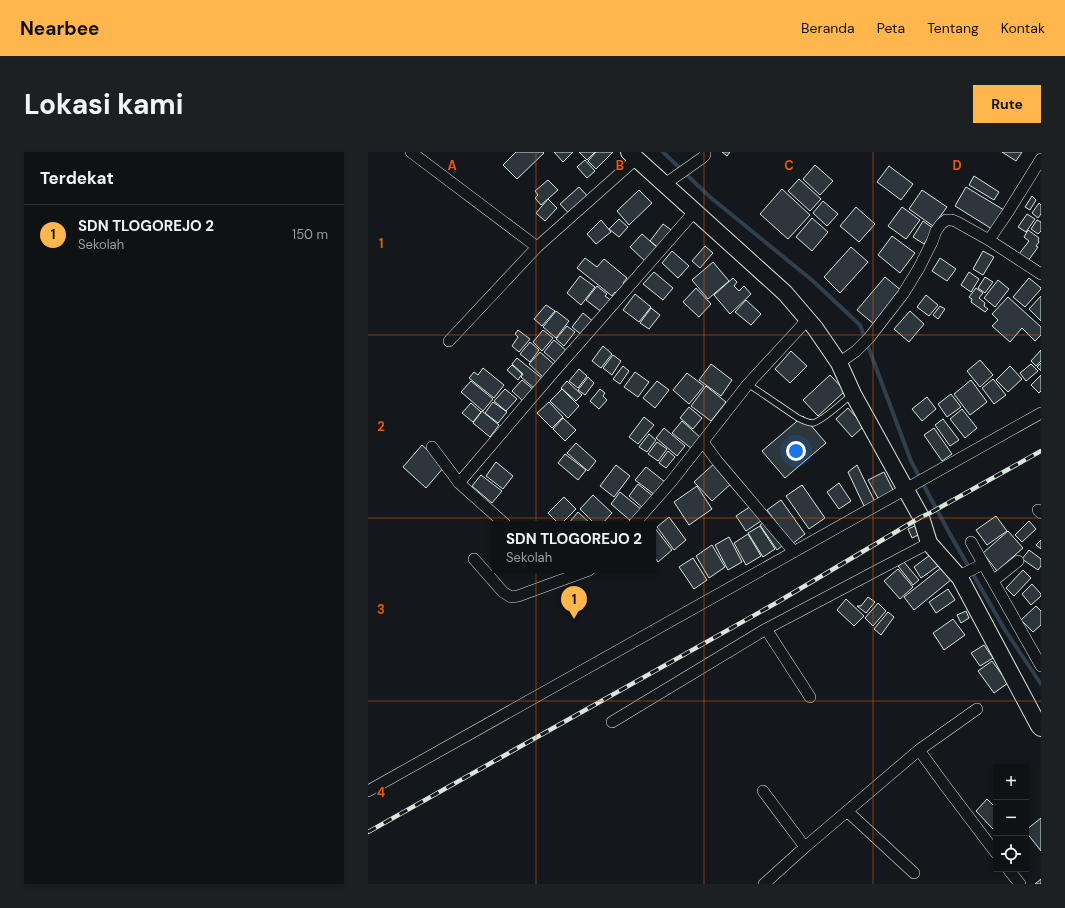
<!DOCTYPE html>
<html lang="id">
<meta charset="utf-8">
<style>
body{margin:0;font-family:"DM Sans",sans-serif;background:#1d2022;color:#f1f3f6}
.controls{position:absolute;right:12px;bottom:12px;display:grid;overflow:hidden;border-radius:0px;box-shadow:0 2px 6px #0003}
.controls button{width:36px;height:36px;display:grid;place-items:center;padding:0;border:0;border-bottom:1px solid #2f3234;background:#0f1215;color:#f1f3f6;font:20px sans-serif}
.you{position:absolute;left:428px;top:299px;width:14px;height:14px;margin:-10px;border:3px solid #fff;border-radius:50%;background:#1a73e8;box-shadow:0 0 0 6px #1a73e833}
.badge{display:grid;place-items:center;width:26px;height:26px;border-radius:50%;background:#ffb74d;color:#111;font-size:13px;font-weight:700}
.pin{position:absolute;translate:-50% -33px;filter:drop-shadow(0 1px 2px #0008)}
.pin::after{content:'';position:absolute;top:21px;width:14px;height:12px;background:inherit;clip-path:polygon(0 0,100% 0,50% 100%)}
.popup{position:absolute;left:124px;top:369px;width:164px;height:52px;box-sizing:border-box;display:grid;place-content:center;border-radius:0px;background:#0f1215;filter:drop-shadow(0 1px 3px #0005);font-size:13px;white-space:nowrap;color:#9b9ea0}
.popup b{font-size:15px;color:#f1f3f6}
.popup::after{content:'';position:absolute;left:50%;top:100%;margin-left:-8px;border:8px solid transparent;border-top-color:#0f1215}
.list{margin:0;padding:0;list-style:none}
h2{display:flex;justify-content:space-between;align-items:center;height:52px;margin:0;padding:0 16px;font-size:17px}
h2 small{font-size:13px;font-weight:400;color:#9b9ea0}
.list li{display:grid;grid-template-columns:26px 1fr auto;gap:12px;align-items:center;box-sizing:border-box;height:60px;padding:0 16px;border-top:1px solid #2f3234}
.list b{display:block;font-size:15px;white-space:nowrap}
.list p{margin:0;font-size:13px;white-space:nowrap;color:#9b9ea0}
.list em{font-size:13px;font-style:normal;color:#9b9ea0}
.icon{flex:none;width:22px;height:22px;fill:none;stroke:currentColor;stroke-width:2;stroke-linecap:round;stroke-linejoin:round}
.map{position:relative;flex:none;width:673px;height:732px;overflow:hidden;border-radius:0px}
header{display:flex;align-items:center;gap:24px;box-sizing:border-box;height:56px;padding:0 20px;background:#ffb74d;color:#111}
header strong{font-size:19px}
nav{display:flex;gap:22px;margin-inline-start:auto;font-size:14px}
.intro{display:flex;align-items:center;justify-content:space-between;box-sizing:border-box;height:96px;padding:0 24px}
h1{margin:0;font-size:28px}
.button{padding:10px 18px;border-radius:0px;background:#ffb74d;color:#111;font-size:14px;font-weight:700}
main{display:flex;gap:24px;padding:0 24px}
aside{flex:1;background:#0f1215;border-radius:0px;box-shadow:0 2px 6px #0003}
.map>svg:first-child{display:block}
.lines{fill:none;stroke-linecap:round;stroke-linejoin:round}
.stream{stroke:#2f3f4d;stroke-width:4}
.building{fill:#2c363c;stroke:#d8e6dc}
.lane-casing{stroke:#d8e6dc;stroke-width:7}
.street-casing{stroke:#d8e6dc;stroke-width:12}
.secondary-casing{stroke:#d8e6dc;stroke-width:18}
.lane{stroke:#14181c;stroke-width:5.5}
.street{stroke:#14181c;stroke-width:11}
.secondary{stroke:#14181c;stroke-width:16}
.rail-casing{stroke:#d8e6dc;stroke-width:4.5}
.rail{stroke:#14181c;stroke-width:3;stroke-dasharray:9;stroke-linecap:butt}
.grid{fill:none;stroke:#e8590c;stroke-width:1;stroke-opacity:0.55}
.grid-label{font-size:13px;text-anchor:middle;font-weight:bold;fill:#e8590c;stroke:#14181c;stroke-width:3;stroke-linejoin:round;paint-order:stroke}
</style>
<header>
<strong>Nearbee</strong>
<nav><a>Beranda</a><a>Peta</a><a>Tentang</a><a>Kontak</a></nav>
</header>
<div class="intro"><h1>Lokasi kami</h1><a class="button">Rute</a></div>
<main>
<aside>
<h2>Terdekat<small></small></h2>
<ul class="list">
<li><span class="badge">1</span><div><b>SDN TLOGOREJO 2</b><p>Sekolah</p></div><em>150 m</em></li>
</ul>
</aside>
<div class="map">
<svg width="673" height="732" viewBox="0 0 673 732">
<rect width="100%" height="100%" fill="#14181c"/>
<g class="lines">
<!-- stream -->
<path class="stream" d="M295,0l47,45 103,84 47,44 51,136 19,36 21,39 54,94 36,54"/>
</g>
<!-- building -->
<path class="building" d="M148,0h27l1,1 -27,26 -14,-14z
M186,0h19l-10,10z
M211,0h16l-8,8z
M228,0h17l-17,17 -8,-8z
M354,0h8l-3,4z
M634,0h20l-6,9z
M217,8l10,11 -8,7 -10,-11z
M447,13l18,16 -13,14 -17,-16z
M521,14l24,18 -12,16 -24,-18z
M606,24l25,16 -5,8 -25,-15z
M431,27l22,20 -11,12 -22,-20z
M180,28l10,10 -17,15 -6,-7 3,-3 -3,-4z
M211,35l14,15 -19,17 -14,-15z
M598,35l38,23 -12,19 -37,-23z
M414,37l28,26 -22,24 -28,-25z
M271,38l13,13 -23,22 -12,-14z
M554,38l25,17 -14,19 -24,-17z
M664,44l4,4 -6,10 -5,-3z
M180,47l9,9 -12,13 -9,-8z
M455,49l15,13 -11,12 -14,-13z
M671,51l2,2v9l-3,4 -6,-5z
M488,55l19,17 -16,18 -19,-16z
M534,55l18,13 -14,19 -18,-13z
M659,62l8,5 -9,13 -8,-5z
M444,66l16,14 -16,19 -16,-14z
M251,67l9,8 -9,10 -10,-8z
M233,68l10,12 -15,12 -9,-10z
M669,68l4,2v9l-3,3 -7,-5z
M555,69l11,8 -10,15 -11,-7z
M295,72l11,8 -14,17 -10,-8z
M660,78l11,8 -1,2 1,2 -3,4 2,1 -10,14 -9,-7 10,-13 -5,-4z
M274,82l17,15 -12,14 -17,-16z
M524,84l23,17 -15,20 -22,-18z
M337,94l8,7 -13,15 -8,-7z
M483,95l17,15 -28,31 -16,-16z
M304,99l17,15 -11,12 -16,-15z
M615,99l11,6 -11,18 -10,-6z
M217,106l12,9 7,-8 23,19 -4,5 4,3 -7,10 -5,-4 -3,4 -35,-28z
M572,106l16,11 -9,12 -15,-10z
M345,110l16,19 -21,18 -16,-19z
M286,120l19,16 -10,12 -20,-16z
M601,120l10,7 -8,13 -10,-7z
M212,124l15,11 -14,18 -14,-12z
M517,125l17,14 -27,34 -18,-15z
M617,125l8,5 -8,11 -7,-5z
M365,126l4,4 -3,4 5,5 5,-5 7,8 -21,20 -16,-19z
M661,126l12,10v1l-16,18 -12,-10z
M630,128l11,9 -14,18 -11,-9z
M229,134l10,8 -2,2 7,5 -9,12 -17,-13z
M328,136l15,16 -12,13 -16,-15z
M608,136l7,5 -4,5 6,5 -1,3 4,3 -3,3 -14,-10 1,-3 -3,-2z
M267,142l16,13 -12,15 -16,-12z
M558,143l12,10 -9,11 -12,-9z
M673,144v25l-12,-12z
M640,145l33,30v8l-6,6 -13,-13 -12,14 -18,-16 6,-6 -6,-6z
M378,148l15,14 -10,11 -16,-13z
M178,153l9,6 -13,15 -8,-7z
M572,154l5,3 -7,10 -5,-4z
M283,156l9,7 -11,14 -9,-6z
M188,159l13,10 -13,17 -13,-11z
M542,159l14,13 -15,18 -15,-13z
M215,161l11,9 -11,14 -11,-9z
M199,174l8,6 -11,14 -8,-7z
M150,178l12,9 -11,13 -7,-6 6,-9 -3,-3z
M175,178l10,8 -11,13 -9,-9z
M186,188l14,12 -10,12 -14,-12z
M162,190l9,8 -9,12 -10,-8z
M235,194l9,8 -11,14 -9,-7z
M673,198v11l-5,5 -5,-5z
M423,199l16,15 -17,17 -15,-14z
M172,200l16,14 -11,13 -16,-15z
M245,203l8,6 -9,14 -9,-7z
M149,206l26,21 -8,10 -14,-12 2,-3 -11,-10z
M612,208l13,15 -13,12 -13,-16z
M673,211v8l-4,-4z
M343,212l21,16 -11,16 -22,-16z
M663,212l7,7 -12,10 -6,-8z
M144,213l10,9 -4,6 -11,-10z
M255,214l6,5 -9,13 -7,-5z
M642,214l12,13 -14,13 -12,-12z
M115,216l21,17 -10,13 -25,-20 5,-6 4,3z
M211,217l8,7 -9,12 -9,-7z
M267,220l14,10 -11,15 -14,-10z
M319,221l17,13 -15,18 -16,-14z
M462,223l15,16 -27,25 -15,-16z
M673,223v16l-2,2 -8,-8z
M220,225l6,6 -9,12 -7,-5z
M625,227l13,16 -12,9 -12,-16z
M154,228l13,11 -10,12 -13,-12z
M603,228l16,22 -17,13 -16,-21z
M103,229l22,18 -10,12 -22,-19z
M199,229l15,14 -6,6 -15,-13z
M289,229l12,9 -14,18 -12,-10z
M338,234l20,16 -15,19 -20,-15z
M137,237l12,10 -11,12 -12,-10z
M194,237l17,17 -11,12 -18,-17z
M232,237l5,4 -2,3 4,4 -8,9 -9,-8z
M583,242l10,13 -14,10 -9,-13z
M559,245l9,12 -14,12 -10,-12z
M125,250l14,10 -9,11 -13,-10z
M181,250l14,15 -11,11 -15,-15z
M103,251l10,9 -8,10 -11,-9z
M321,255l13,11 -9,11 -13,-11z
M480,256l16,18 -12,11 -16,-18z
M594,257l15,19 -12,10 -15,-19z
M114,259l17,14 -9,12 -17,-14z
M435,264l23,27 -41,35 -23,-27z
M276,265l10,8 -16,19 -9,-7z
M195,266l13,12 -11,11 -12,-12z
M575,267l16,21 -9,6 -15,-21z
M314,269l19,17 -9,11 -20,-16z
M296,276l21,18 -8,10 -21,-18z
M566,276l18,26 -10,7 -18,-26z
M281,282l7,6 -9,12 -8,-5z
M289,290l10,7 -9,12 -10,-7z
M208,291l20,18 -8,10 -21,-18z
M54,293l23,21 -19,22 -23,-21z
M300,299l7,6 -9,11 -7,-5z
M197,302l21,16 -8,10 -20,-17z
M349,309l17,20 -22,20 -18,-19z
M128,310l17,14 -10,13 -17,-13z
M248,313l14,11 -16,21 -14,-11z
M489,313l18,37 -11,4 -16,-34z
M278,315l19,15 -10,13 -20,-15z
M516,320l10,20 -15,8 -11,-20z
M113,323l21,16 -10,12 -20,-17z
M471,331l12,18 -12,8 -12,-17z
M270,332l16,13 -10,12 -15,-13z
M434,333l23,33 -16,11 -23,-33z
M329,334l15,23 -23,16 -15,-23z
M252,340l22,18 -10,12 -21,-18z
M225,343l19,18 -10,11h-7l-15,-15z
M196,345l12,12 -15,15h-2l-11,-11z
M413,348l24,34 -13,10 -25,-34z
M389,350l10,15 -21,14 -10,-15z
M210,360l13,12h-23z
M628,364l11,15 -20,14 -11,-15z
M301,365l17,23 -12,10 -17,-23z
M404,365l16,24 -11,9 -17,-25z
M661,369l7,8 -14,13 -7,-7z
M549,373l3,9 -8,4 -4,-9z
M392,374l15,23 -12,8 -15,-24z
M285,375h1l18,23 -14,12 -5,-7z
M640,379l15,17 -26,23 -14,-18z
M380,382l13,22 -15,9 -12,-22z
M361,385l13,25 -14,8 -13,-25z
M673,388v9l-5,-4z
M344,393l13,22 -16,11 -13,-22z
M661,398l12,9v7l-3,4 -16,-11z
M562,403l8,11 -17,12 -7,-11z
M325,406l14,22 -13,9 -15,-22z
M536,410l15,18 -6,5 -15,-19z
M574,415l10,12 -38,31 -10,-13z
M530,417l15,18 -13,12 -16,-18z
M655,418l8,8 -17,18 -8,-8z
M664,432l9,10v2l-10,9 -9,-11z
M580,437l7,11 -19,13 -7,-11z
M500,445l7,5 -9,11 -9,-7h4z
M478,447l18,17 -10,10 -17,-16z
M510,451l8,8 -13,15 -8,-8z
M668,454l5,5v14l-8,7 -12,-12z
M598,459l3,7 -8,5 -4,-8z
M520,460l6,5 -13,18 -7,-6z
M585,467l12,16 -21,15 -11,-17z
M616,493l9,13 -13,8 -9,-13z
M624,509l16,22 -14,10 -16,-22z
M619,647l9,9v18l-3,3 -17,-18z
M673,666v33l-15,-19v-2z
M673,727v5h-6z"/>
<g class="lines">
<!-- lane casing -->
<g class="lane-casing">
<path id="lane" d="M380,232l50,34c4,2 10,5 15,5 9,-2 30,-21 38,-28"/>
</g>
<!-- street casing -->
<g class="street-casing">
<path id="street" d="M43,0l126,95
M297,32l37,-26 3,-3v-3
M621,88l19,-28 33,-53
M81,189l88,-94 99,-88
M471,211l17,-12 13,-13 34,-44 16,-26 13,-26 4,-11 5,-7 5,-4h6l5,2 32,18 52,34
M335,290l14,19 17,20 60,71
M64,295l27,36 46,41
M91,331l93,-109 143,-163
M670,358l3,3
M266,372l37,-42 77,-98 60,-65
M603,390l70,124
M106,407l29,33 8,5 7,-1 71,-26
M592,426l1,-3 22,-11
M625,429l25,-20
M398,477l44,68
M244,570l154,-93 163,-86
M551,598l27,37 50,66
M0,639l673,-378
M395,639l42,56
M479,659l67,62
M640,717l12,15
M396,732l41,-37 114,-97 58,-41"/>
</g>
<!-- secondary casing -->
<g class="secondary-casing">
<path id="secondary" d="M261,0l156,141 30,35 24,35 14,31 68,123 8,26 31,35 79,148 2,2"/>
</g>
<!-- lane -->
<use href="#lane" class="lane"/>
<!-- street -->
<use href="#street" class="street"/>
<!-- secondary -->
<use href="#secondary" class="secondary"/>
<!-- rail casing -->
<g class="rail-casing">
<path id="rail" d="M0,680l408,-229 145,-86 9,-4 111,-62"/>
</g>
<!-- rail -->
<use href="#rail" class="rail"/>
</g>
<!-- grid -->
<path class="grid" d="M168,0v732M336,0v732M505,0v732M0,183h673M0,366h673M0,549h673"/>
<g class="grid-label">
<text x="84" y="18">A</text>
<text x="252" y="18">B</text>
<text x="421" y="18">C</text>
<text x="589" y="18">D</text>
<text x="13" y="96">1</text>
<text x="13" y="279">2</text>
<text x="13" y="462">3</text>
<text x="13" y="645">4</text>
</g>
</svg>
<div class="controls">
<button>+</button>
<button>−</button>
<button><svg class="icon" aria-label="locate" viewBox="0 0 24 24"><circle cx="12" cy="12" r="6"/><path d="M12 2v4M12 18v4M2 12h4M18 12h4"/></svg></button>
</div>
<div class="you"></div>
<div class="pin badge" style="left:206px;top:467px">1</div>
<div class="popup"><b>SDN TLOGOREJO 2</b>Sekolah</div>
</div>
</main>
